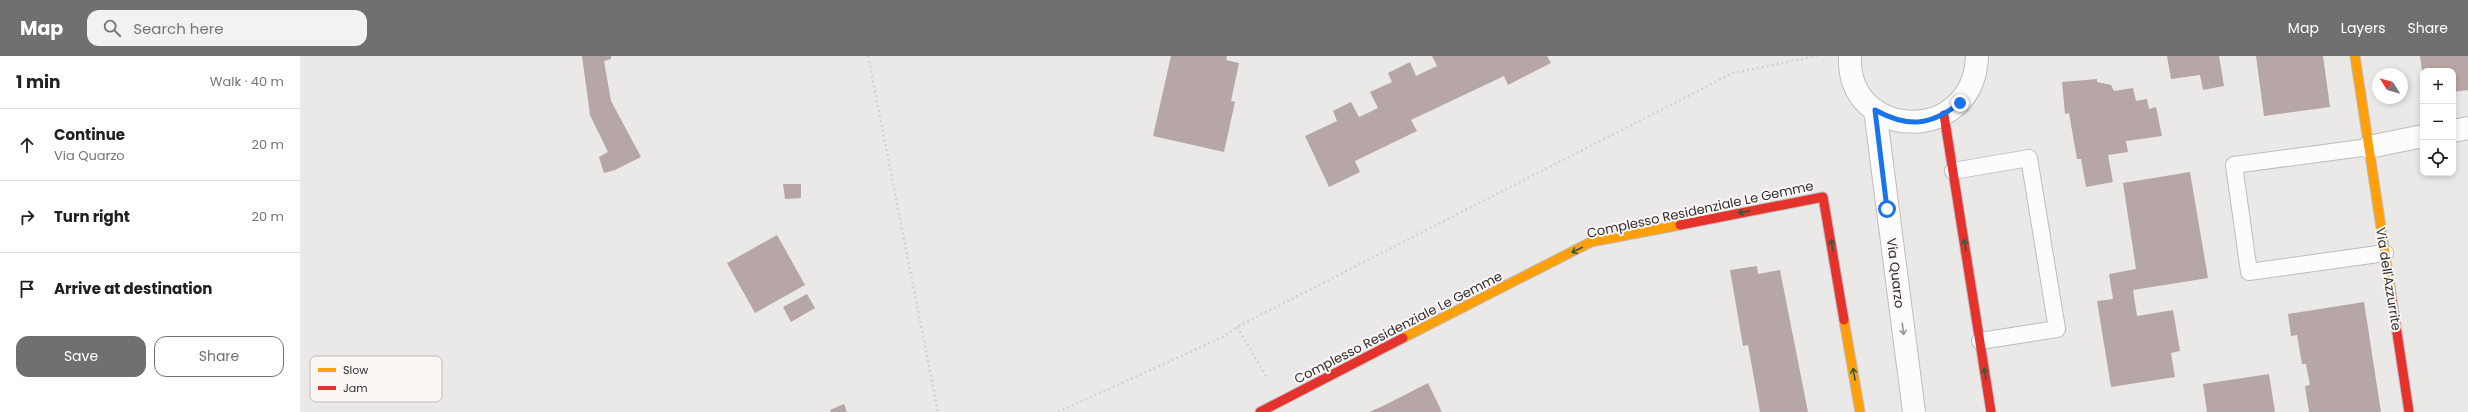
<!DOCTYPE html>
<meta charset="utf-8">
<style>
body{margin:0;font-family:Poppins,sans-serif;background:#f2f2f2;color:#202124}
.controls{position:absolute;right:12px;top:12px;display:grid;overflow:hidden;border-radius:8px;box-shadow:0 2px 6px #0003}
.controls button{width:36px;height:36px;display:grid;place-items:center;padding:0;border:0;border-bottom:1px solid #e0e0e0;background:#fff;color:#202124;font:20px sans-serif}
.compass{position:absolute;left:2072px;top:12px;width:36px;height:36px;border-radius:50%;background:#fff;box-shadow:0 2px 6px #0003;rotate:307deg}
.stop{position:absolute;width:12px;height:12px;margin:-9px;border:3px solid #1a73e8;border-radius:50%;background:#fff}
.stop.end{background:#1a73e8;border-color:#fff;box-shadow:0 1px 4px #0008}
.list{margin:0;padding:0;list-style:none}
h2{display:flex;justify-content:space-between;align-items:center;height:52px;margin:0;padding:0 16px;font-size:17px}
h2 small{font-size:13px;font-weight:400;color:#757577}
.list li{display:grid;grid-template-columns:26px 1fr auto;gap:12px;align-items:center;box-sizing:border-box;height:72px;padding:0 16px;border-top:1px solid #e0e0e0}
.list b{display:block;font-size:15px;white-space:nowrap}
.list p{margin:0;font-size:13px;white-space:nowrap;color:#757577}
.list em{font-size:13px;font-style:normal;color:#757577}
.actions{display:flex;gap:8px;padding:12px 16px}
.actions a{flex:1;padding:9px 0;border:1px solid #716f6f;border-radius:12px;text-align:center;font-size:14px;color:#716f6f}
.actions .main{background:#716f6f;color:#fff}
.icon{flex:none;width:22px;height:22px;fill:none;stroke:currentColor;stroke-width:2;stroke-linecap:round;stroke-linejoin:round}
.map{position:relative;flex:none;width:2168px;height:356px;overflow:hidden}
header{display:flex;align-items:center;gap:24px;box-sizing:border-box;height:56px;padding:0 20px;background:#716f6f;color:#fff}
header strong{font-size:19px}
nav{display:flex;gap:22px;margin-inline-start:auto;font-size:14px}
.search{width:280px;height:36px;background:#f2f2f2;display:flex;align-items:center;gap:10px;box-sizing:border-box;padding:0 14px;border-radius:12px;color:#757577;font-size:15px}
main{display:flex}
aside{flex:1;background:#fff}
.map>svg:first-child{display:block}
.building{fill:#b6a6a5}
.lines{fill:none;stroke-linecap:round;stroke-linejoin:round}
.lane-casing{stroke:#bebdbd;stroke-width:18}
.street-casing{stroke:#bebdbd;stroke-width:24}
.slow-casing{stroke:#bebdbd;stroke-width:11}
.jam-casing{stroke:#bebdbd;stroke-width:11}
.path{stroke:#d2d2d2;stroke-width:2.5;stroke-dasharray:2 3;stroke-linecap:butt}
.lane{stroke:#fcfcfc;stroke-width:16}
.street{stroke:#fcfcfc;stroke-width:22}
.slow{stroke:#ff9f0a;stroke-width:9}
.jam{stroke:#e5322d;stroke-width:9}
.oneway{stroke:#305d3c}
.oneway2{stroke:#969595}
.route{stroke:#1a73e8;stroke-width:5}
.labels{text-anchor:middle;stroke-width:4;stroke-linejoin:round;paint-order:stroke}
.street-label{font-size:13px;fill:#302e2e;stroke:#faf6f4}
.key{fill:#faf6f4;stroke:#bdbab9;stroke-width:1}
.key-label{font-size:11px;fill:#302e2e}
</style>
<header>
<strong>Map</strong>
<div class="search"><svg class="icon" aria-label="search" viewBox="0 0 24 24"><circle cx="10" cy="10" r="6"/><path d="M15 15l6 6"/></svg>Search here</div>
<nav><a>Map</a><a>Layers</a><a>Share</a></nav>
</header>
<main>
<aside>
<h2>1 min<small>Walk · 40 m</small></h2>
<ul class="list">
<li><svg class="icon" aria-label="ahead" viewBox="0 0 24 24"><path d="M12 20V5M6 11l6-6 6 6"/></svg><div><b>Continue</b><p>Via Quarzo</p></div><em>20 m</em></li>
<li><svg class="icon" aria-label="right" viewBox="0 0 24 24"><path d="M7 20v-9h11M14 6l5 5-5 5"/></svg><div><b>Turn right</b></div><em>20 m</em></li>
<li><svg class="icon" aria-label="arrive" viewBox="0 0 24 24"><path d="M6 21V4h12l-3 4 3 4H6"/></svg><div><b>Arrive at destination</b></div></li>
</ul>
<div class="actions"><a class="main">Save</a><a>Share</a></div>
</aside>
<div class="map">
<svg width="2168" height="356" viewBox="0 0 2168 356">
<rect width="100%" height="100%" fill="#ebe9e8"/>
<!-- building -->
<path class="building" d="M282,0h29v3l-7,2 7,40 30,56 -26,13 -11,3 -5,-16 9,-5 -18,-37z
M871,0h56l-1,4 13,3 -8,38 4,1 -11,50 -71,-16z
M1132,0h115l4,7 -43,22 -4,-9 -93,44 6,11 -62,30 5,11 -31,15 -24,-51 32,-15 -4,-10 18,-9 8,15 19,-9 -8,-16 22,-10 -4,-9 22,-11 6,14 21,-10z
M1867,0h52l5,30 -21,4 -3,-15 -29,4z
M1956,0h67l7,51 -66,9z
M2120,0h48v34l-15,2v-21h-31z
M1797,23v3l14,3 3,6 19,-3 3,13 11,-2 2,10 7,-2 6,29 -36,5 2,11 -20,3 5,27 -27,5 -5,-28h-4l-8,-46 -4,1 -3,-32z
M1890,116l18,106 -75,12 4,26 36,-6 7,41 -9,2 4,24 -64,10 -14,-86 16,-2 -4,-25 27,-5 -13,-86z
M483,128h18v14l-16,1z
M477,179l28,50 -50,28 -28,-50z
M1457,210l1,8 22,-4 28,142h-48l-12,-67 -5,1 -13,-76z
M507,238l8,14 -24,14 -8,-15z
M2064,246l17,110h-72l-4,-26 5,-1 -4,-21h-4l-5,-29 -6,1 -3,-22z
M1969,318l6,38h-68l-4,-28z
M1128,327l14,29h-73l14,-6z
M544,348l3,8h-16l-1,-2z"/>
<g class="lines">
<!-- lane casing -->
<g class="lane-casing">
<path id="lane" d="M2069,91l-135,18 15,107 136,-19
M1653,115l76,-13 28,171 -77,12"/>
</g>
<!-- street casing -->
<g class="street-casing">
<path id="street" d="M1550,0c-4,85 124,90 127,0
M1575,54l39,302
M2153,75l15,-3
M2069,91l54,-11"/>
</g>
<!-- slow casing -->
<g class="slow-casing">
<path id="slow" d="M2055,0l36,237
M1544,264l16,92
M1103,282l188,-96 89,-17"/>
</g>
<!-- jam casing -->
<g class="jam-casing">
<path id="jam" d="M1644,59l47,297
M1380,169l143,-28 21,123
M2091,237l18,119
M960,356l143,-74"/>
</g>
<!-- path -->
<path class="path" d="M568,0l70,356
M937,271l29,49
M758,356l165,-75 14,-10 496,-254 84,-17"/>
<!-- lane -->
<use href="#lane" class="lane"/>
<!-- street -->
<use href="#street" class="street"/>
<!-- slow -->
<use href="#slow" class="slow"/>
<!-- jam -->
<use href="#jam" class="jam"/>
</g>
<!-- one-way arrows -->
<defs><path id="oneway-shaft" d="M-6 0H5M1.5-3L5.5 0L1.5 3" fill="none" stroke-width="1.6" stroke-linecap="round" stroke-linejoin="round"/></defs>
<g class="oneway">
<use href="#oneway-shaft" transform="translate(1444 156) rotate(169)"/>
<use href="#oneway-shaft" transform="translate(1532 189) rotate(-100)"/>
<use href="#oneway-shaft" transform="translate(1665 189) rotate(-99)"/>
<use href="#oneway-shaft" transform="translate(1277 194) rotate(153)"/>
<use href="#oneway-shaft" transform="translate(1554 318) rotate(-100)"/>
<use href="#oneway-shaft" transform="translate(1685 318) rotate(-99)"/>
</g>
<use class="oneway2" href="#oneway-shaft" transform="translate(1603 273) rotate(83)"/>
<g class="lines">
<!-- route -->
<path class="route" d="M1587,153l-12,-99c33,18 55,16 85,-7"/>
</g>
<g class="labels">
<!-- street labels -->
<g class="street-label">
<text transform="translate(1400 153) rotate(-12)" y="5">Complesso Residenziale Le Gemme</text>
<text transform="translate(1596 217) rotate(83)" y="5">Via Quarzo</text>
<text transform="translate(2089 223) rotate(81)" y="5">Via dell'Azzurrite</text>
<text transform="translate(1098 271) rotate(-27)" y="5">Complesso Residenziale Le Gemme</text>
</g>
</g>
<!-- legend -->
<rect x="10" y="300" width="132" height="46" rx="6" class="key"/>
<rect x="18" y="312" width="18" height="4" fill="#ff9f0a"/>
<rect x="18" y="330" width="18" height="4" fill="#e5322d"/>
<g class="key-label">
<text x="43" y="318">Slow</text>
<text x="43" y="336">Jam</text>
</g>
</svg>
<div class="controls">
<button>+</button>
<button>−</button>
<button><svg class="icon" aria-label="locate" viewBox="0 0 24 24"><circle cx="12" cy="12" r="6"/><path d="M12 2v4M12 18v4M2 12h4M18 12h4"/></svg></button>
</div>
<svg class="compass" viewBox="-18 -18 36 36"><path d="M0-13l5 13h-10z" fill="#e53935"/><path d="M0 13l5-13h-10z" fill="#757577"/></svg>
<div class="stop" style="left:1587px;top:153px"></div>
<div class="stop end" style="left:1660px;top:47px"></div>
</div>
</main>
